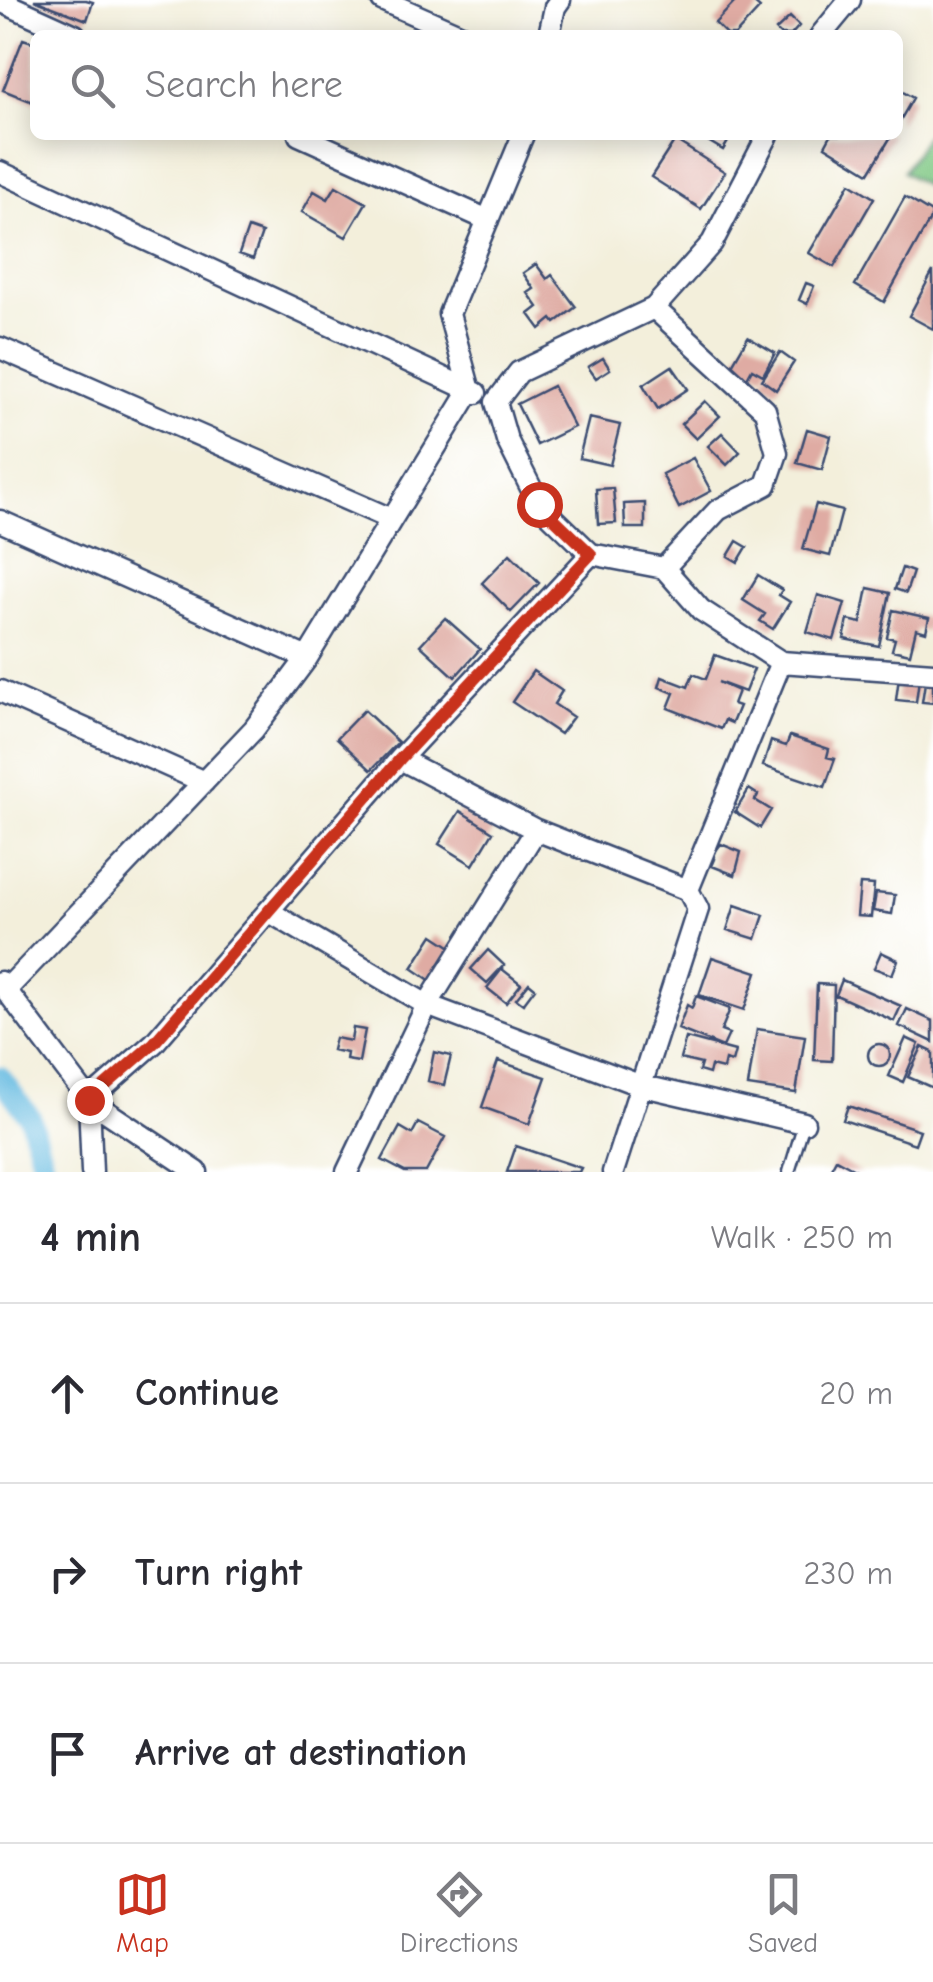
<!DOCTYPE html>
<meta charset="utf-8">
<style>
body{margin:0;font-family:"Comic Neue",sans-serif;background:#f2f2f3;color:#2b2b33}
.stop{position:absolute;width:30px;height:30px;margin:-22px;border:8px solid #c8321e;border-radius:50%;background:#fff}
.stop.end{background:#c8321e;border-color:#fff;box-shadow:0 2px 10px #0008}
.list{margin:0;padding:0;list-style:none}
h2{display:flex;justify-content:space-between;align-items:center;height:130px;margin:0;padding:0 40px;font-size:42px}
h2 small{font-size:32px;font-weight:400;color:#7c7c81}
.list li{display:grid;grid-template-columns:65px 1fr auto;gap:30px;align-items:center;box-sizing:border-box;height:180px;padding:0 40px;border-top:2px solid #e1e1e2}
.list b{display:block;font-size:38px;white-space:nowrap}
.list em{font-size:32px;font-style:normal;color:#7c7c81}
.icon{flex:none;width:55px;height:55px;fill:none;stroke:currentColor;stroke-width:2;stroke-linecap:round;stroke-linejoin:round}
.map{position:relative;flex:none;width:933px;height:1172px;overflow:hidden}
.search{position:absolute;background:#fff;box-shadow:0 5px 25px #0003;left:30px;right:30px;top:30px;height:110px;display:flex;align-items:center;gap:25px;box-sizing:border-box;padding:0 35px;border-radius:15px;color:#7c7c81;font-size:38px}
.sheet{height:670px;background:#fff}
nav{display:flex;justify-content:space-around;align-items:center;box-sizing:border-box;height:140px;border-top:2px solid #e1e1e2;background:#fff;font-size:28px;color:#7c7c81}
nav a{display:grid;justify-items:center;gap:5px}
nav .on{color:#c8321e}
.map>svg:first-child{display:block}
.green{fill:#80c884;stroke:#4e7c71;stroke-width:2.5}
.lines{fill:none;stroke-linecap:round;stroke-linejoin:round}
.canal{stroke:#63bae0;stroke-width:22}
.building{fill:#dfaba3}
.service-casing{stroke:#3b4c71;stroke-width:15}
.minor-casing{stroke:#3b4c71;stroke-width:25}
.service{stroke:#fff;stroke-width:10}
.minor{stroke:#fff;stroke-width:20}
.route{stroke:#c8321e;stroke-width:12}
</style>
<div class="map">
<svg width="933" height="1172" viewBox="0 0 933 1172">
<rect width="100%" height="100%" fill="#fff"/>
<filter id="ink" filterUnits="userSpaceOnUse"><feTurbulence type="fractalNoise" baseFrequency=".01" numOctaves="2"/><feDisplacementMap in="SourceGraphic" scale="20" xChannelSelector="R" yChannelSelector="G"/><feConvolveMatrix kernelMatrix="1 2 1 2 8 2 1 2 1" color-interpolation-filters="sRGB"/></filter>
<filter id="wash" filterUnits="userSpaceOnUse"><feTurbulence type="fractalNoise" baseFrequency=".0048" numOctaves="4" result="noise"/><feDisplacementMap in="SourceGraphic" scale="40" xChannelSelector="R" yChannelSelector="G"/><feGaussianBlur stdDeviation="2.25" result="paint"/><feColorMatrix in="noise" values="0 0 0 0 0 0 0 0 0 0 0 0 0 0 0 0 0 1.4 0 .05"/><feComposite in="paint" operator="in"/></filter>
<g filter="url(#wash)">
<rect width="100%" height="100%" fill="#f3efdb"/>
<!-- green -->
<path class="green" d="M933,125v65l-30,-18z"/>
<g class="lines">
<!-- canal -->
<path class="canal" d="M0,1077l30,40 15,55"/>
</g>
<g id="blocks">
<!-- building -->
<path class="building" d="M34,0h52l7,2 -6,18z
M737,0h14l9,8 -25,27h-8l-12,-12z
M790,17l9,9 -8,9h-10l-5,-5z
M23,39l12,4v60l-32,-13z
M898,89l15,9 -15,26z
M698,135h34l-9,15z
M831,135h61l-23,38 -44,-27z
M675,140l50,32 -24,37 -50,-32z
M850,183l24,15 -40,69 -25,-14z
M336,186l30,17 -20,34 -44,-25 12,-21 14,8z
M905,197l28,17 -49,88 -29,-17z
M248,228l14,5 -9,26 -14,-5z
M536,264l11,15 5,-4 24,32 -21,16 -3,-4 -12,10 -11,-15 9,-7 -10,-14 6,-4 -11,-16z
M933,271v58l-24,-13z
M806,283l8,3 -7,18 -8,-4z
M748,337l27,16 -12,22 -11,-6 -5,9 -17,-10z
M780,352l14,10 -18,28 -14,-10z
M603,358l7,11 -14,9 -8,-11z
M672,366l16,23 -30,20 -15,-24z
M553,386l21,41 -37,18 -20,-41z
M705,401l15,15 -24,23 -15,-15z
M589,418l31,7 -10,40 -31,-7z
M807,429l24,7 -9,34 -25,-7z
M722,433l18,19 -13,13 -19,-19z
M693,458l18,33 -32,17 -17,-34z
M613,488l3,35 -18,1 -2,-35z
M645,503v25h-20l-1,-24z
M816,504l26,7 -12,45 -27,-7z
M737,541l10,6 -9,15 -10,-6z
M510,554l29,29 -28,29 -29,-29z
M902,568l11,4 -7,21 -11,-4z
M758,575l24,15 -3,5 11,7 -17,27 -13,-8 5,-7 -22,-14z
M868,588l22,5 -11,53 -35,-7 4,-19 13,3z
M818,595l27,8 -11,37 -27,-8z
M893,610l36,8 -3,14 -10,-3 -6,25 -18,-4 3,-11 -8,-2z
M445,618l35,31 -25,28 -35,-32z
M715,655l39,14 -9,23 -27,-10 20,9 -5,13 6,2 -7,17 -7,-3 -4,9 -53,-21 6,-15 -15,-6 3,-10 26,10 5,-13 13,5z
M533,671l29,20 -8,13 19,13 -13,17 -48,-32z
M926,676l7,1v26l-11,-1z
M899,677l20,2 -3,23 -20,-2z
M364,710l34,32 -27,28 -34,-32z
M790,736l39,13 -2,8 8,2 -10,28 -62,-21 8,-25 15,5z
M749,789l9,6 -3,5 16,10 -11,18 -25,-16z
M460,811l33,21 -20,33 -34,-21z
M721,844l20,8 -6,23 -23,-9 3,-7 -4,-2z
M860,884l14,1 -3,32 -14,-1z
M876,893l19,2 -3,19 -19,-3z
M735,905l29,10 -8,24 -29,-9z
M433,935l20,13 -22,33 -19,-13z
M488,950l16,15 -17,18 -16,-14z
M881,952l17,8 -6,15 -18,-7z
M712,957l45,15 -13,38 -45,-15z
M502,969l19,15 -15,19 -19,-15z
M842,980l59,26 -7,15 -58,-26z
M529,983l6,5 -12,16 -7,-5z
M817,984l17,1 -2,76 -18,-1z
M696,996l34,13 -9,22 8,3 -6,13 -45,-18 9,-24 5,3z
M907,1009l26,12v21l-34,-16z
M353,1028l12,2 -6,32 -13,-2 1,-7 -15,-3 3,-12 16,3z
M757,1029l48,7 -9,57 -48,-7z
M686,1038l49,13 -3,11 -7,-2 -2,9 -12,-3 -2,8 -10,-3 2,-7 -21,-5z
M906,1038l13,6 -16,38 -14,-6z
M868 1055a11 11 0 1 1 22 0a11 11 0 1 1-22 0Z
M922,1047l11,5v36l-25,-11z
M434,1052l17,4 -7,29 -16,-4z
M498,1061l48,16 -17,47 -47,-17z
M848,1106l72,24 -5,14 -72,-24z
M418,1123l27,14 -19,35h-21l-23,-12 18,-33 12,7z
M516,1146l65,22 -2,4h-72z
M836,1159l24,13h-31z"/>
</g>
</g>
<g filter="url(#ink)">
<use href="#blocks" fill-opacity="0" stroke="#3b4c71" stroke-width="2.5"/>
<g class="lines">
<!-- service casing -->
<g class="service-casing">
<path id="service" d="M789,1172l15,-49"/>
</g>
<!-- minor casing -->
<g class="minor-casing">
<path id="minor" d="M382,0l79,35
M0,1l75,34
M549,35l6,-28 5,-7
M821,35l29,-35
M299,135l189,85
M0,172l476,221
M654,308l111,102 12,43 -11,32 -48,25 -54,58 37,42 80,52 152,11
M0,348l391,171
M0,521l307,137
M591,554l73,14
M0,691l204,91
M400,759l136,71 152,60
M268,911l159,94 212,80 165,38
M0,982l89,118 108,72
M6,990l248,-261 53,-71 163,-267 -21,-77 74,-179
M89,1100l65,-57 246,-284 191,-205 -52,-50 -32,-64 -11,-38 23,-30 135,-64 58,-65 56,-108
M89,1100l3,72
M347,1172l80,-167 109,-175
M613,1172l85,-263 -10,-19 93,-228"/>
</g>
<!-- service -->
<use href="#service" class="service"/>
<!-- minor -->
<use href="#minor" class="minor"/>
</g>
</g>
<g class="lines" filter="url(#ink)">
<!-- route -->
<path class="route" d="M89,1100l65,-57 246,-284 191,-205 -52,-50"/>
</g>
</svg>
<div class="stop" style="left:539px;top:504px"></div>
<div class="stop end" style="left:89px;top:1100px"></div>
<div class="search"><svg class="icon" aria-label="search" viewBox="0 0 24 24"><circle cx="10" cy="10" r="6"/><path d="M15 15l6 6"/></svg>Search here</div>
</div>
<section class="sheet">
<h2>4 min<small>Walk · 250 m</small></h2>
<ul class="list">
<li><svg class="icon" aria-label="ahead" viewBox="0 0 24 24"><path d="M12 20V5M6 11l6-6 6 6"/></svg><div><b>Continue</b></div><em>20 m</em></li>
<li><svg class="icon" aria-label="right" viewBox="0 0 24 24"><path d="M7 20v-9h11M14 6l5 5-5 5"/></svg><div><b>Turn right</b></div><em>230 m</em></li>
<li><svg class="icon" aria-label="arrive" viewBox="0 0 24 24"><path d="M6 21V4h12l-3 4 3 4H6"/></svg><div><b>Arrive at destination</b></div></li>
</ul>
</section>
<nav>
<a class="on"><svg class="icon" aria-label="map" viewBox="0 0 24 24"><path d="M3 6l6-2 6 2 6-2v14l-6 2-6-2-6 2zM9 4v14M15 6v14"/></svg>Map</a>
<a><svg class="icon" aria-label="directions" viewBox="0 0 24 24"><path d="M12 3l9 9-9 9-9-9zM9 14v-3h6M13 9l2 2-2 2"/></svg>Directions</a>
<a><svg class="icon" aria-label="saved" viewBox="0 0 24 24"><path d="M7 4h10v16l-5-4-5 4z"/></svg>Saved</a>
</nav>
